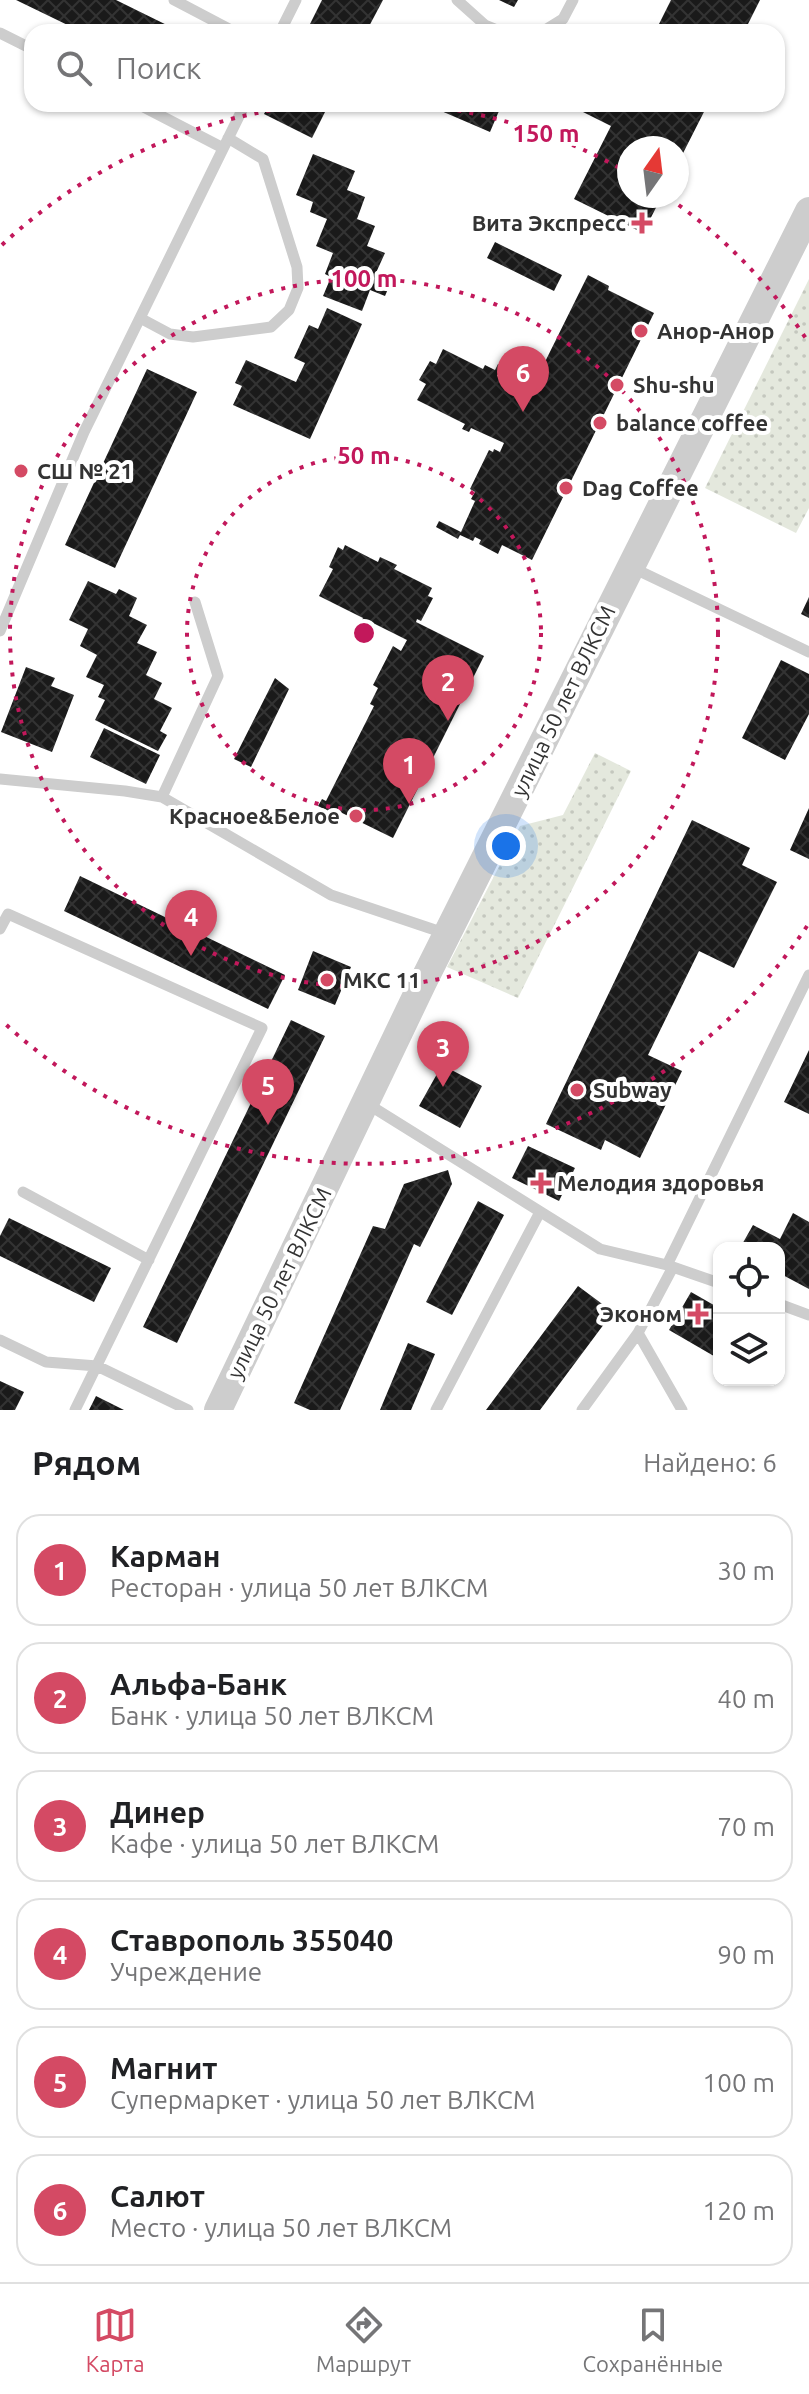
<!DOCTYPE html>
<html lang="ru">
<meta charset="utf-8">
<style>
body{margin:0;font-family:Ubuntu,sans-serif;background:#f6f6f6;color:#202124}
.controls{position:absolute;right:24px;bottom:24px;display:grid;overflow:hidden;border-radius:16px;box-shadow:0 2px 6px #0004}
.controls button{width:72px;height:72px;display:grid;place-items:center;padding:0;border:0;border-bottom:2px solid #e0e0e0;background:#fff;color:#202124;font:40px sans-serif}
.compass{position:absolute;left:617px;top:136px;width:72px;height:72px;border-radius:50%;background:#fff;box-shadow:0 2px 6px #0004;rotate:14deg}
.you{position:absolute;left:506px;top:846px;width:28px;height:28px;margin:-20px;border:6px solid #fff;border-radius:50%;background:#1a73e8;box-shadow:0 0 0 12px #1a73e833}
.badge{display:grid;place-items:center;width:52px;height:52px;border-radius:50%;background:#d44a64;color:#fff;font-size:26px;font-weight:700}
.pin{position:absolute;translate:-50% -66px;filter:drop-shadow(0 2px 4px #0008)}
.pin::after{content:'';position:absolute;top:42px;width:28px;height:24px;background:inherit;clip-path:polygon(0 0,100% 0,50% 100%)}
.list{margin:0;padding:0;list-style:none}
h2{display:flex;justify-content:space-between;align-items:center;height:104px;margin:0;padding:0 32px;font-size:34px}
h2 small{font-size:26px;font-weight:400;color:#757577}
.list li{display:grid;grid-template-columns:52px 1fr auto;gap:24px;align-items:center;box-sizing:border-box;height:112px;margin:0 16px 16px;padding:0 16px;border:2px solid #e0e0e0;border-radius:24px}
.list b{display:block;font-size:30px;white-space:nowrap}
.list p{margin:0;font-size:26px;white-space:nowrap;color:#757577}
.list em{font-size:26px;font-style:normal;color:#757577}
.icon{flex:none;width:44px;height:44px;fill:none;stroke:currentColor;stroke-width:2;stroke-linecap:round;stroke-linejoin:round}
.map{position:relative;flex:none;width:809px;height:1410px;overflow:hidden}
.search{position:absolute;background:#fff;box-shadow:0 2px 6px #0004;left:24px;right:24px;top:24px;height:88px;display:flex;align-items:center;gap:20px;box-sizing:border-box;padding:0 28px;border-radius:24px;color:#757577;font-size:30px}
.sheet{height:872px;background:#fff}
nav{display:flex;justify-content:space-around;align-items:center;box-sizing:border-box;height:112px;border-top:2px solid #e0e0e0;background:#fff;font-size:22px;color:#757577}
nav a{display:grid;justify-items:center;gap:4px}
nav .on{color:#d44a64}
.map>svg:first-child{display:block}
.park{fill:url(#park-dots)}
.building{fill:url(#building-cross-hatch)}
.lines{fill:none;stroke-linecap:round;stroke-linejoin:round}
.service{stroke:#cdcdcd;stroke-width:11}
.tertiary{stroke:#cdcdcd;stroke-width:28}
.ring{fill:none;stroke:#c2185b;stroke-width:4;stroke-dasharray:4 8}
.poi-dot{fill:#d44a64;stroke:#fff;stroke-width:3}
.labels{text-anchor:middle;stroke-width:8;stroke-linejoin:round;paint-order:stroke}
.poi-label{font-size:22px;font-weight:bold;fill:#333;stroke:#fff;text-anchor:start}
.street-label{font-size:22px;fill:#333;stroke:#fff}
.centre{fill:#c2185b;stroke:#fff;stroke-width:4}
.ring-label{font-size:24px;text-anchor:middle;font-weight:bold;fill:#c2185b;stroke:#fff;stroke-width:8;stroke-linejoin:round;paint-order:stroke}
</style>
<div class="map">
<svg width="809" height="1410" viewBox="0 0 809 1410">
<defs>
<pattern id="park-dots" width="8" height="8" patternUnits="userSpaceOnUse" patternTransform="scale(2)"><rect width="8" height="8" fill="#e4e8dd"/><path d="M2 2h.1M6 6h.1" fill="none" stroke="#c4c7be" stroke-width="1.8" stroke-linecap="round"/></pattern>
<pattern id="building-cross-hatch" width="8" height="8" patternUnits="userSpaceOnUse" patternTransform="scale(2)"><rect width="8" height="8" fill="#1a1a1a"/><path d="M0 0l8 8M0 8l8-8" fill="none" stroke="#333"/></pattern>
</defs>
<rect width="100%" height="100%" fill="#fff"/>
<!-- park -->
<path class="park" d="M809,279v229l-13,25 -91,-45z
M595,753l36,18 -113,227 -71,-31 73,-141 43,-11z"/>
<!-- building -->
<path class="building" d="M16,0h100l65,32h-99z
M322,0h61l-17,32h-60z
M499,0h19l-4,7z
M671,0h89l-16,32h-89z
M269,104h60l-17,34 -48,-24z
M425,104h77l-12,28z
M567,104h141l-31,61v-17h-48v48h33l-19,37 -69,-34 37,-73z
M313,154l42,17 -8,19 18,7 -8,22 18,7 -8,20 18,7 -10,22 16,7 -6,14 -15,-6 -8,21 -39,-15 8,-19 -6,-3 8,-21 -17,-7 11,-27 -17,-7 3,-10 -17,-7z
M495,242l67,33 -8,16 -67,-33z
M588,275l21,11 -1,4 46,23 -122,247 -30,-15 -4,9 -19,-10 2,-4 -6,-3 -2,4 -13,-6 -2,4 -22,-12 3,-6 22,11 14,-31 -4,-2 4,-7 -5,-3 19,-39 4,2 1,-3 6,3 4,-9 -33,-15 -2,4 -7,-3 3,-5 -48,-24 9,-16 -7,-4 11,-19 6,3 7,-15 40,20 2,-4 10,5 3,-6 4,2 -5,10 33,16 5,-10 -4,-2 2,-4 4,2z
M327,308l35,16 -52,115 -77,-34 9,-19 -7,-3 11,-23 50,22 9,-19 -11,-5 15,-33 9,4z
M147,369l50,23 -82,176 -50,-23z
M345,545l33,17 2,-5 17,8 -3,4 38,19 -4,8 5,2 -12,23 -4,-2 -1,3 68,34 -91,182 -57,-28 -2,4 -16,-8 4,-7 4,2 48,-95 -4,-2 8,-16 -5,-3 20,-39 8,5 6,-11 -32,-16 -2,4 -12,-6 2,-4 -44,-22 14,-27 -4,-2 9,-20 5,3z
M88,581l28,13 3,-5 18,9 -8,18 18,9 -10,18 20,9 -11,23 16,8 -8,16 18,9 -12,23 7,4 -9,16 -63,-31 10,-20 -7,-3 6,-12 -18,-8 11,-22 -17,-9 8,-17 -19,-9z
M809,597v21l-8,-4z
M781,660l28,14v40l-24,46 -43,-22z
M26,667l29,11 -4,8 23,9 -22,57 -51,-20z
M275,678l14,11 -38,78 -17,-8z
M104,728l56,27 -14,29 -56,-27z
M809,808v51l-19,-9z
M692,820l58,28 -8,17 35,17 -43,86 -35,-17 -51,104 34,16 -42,87 -35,-18 -4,10 -55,-26z
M80,876l205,99 -17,34 -204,-98z
M313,951l38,16 -16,38 -37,-15z
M291,1020l34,16 -148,307 -34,-16z
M809,1050v64l-25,-12z
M442,1065l40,21 -22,42 -41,-22z
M528,1146l47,22 -16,33 -47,-23z
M448,1170l4,14 -32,63 -6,-3 -74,166h-30l-16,-7 79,-177 12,3 19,-45z
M478,1201l26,14 -52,100 -26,-13z
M793,1213l16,9v67l-30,-16v-25h-39l13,-23 27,14z
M9,1218l102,50 -17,34 -94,-46v-20z
M578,1286l35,26 -73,98h-54z
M691,1292l28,16v51l-50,-29z
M408,1343l27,11 -24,56h-31z
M0,1381l24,11 -9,18h-15z
M96,1396l28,14h-35z"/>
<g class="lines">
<!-- service -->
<path class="service" d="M174,0l61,32
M457,0l28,25 17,7
M280,32l16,-32
M542,32l21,-13 10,-19
M0,33l32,16
M138,104l85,44
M140,318l30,16 23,3 78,-10 18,-17 9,-22 -1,-21 -34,-108 -35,-21
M633,568l176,84
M0,631l84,-199 161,-328
M0,779l125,12 37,6 169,98 116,39
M162,797l56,-121 -23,-74
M0,929l8,-15 254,114 -187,382
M366,1103l234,146 67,16 52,18
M23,1192l126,68
M667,1265l142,-290
M673,1267l-35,66 44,77
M779,1304l30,11
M0,1340l46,22 51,4 91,44
M436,1410l104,-198
M582,1410l56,-77"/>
<!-- tertiary -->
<path class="tertiary" d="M218,1410l205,-428 386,-771"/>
</g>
<!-- distance rings -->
<g class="ring">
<circle cx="364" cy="633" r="177"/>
<circle cx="364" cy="633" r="354"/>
<path d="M807 926A531 531 0 0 1 2 1021M2 245A531 531 0 0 1 318 104M410 104A531 531 0 0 1 625 171M669 198A531 531 0 0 1 807 340"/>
</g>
<!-- markers -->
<g class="poi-dot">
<path d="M638 211h8v8h8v8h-8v8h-8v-8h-8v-8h8z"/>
<circle cx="641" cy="331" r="8"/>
<circle cx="617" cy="385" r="8"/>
<circle cx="600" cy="423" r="8"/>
<circle cx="21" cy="471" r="8"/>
<circle cx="566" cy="488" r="8"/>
<circle cx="356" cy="816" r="8"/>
<circle cx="327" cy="980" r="8"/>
<circle cx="577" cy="1090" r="8"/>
<path d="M537 1171h8v8h8v8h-8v8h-8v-8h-8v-8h8z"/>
<path d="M694 1302h8v8h8v8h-8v8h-8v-8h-8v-8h8z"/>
</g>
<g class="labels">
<!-- poi labels -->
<g class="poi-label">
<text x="626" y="231" text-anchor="end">Вита Экспресс</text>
<text x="657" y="339">Анор-Анор</text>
<text x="633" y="393">Shu-shu</text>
<text x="616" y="431">balance coffee</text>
<text x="37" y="479">СШ № 21</text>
<text x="582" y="496">Dag Coffee</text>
<text x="340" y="824" text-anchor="end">Красное&amp;Белое</text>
<text x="343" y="988">МКС 11</text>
<text x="593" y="1098">Subway</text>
<text x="557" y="1191">Мелодия здоровья</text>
<text x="682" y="1322" text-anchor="end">Эконом</text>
</g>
<!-- street labels -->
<g class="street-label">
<text transform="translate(563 701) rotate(-64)" y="8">улица 50 лет ВЛКСМ</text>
<text transform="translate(279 1283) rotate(-64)" y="8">улица 50 лет ВЛКСМ</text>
</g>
</g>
<circle cx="364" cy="633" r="12" class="centre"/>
<g class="ring-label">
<text x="546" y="142">150 m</text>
<text x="364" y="287">100 m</text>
<text x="364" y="464">50 m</text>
</g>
</svg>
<div class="controls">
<button><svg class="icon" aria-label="locate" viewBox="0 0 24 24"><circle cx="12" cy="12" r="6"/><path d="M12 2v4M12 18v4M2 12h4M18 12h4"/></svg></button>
<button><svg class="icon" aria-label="layers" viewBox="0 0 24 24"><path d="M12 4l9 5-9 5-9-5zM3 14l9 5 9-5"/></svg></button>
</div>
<svg class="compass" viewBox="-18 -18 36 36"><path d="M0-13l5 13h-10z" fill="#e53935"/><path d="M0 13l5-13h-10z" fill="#757577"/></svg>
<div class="you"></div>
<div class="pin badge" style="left:409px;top:804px">1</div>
<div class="pin badge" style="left:448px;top:721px">2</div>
<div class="pin badge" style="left:443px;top:1087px">3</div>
<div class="pin badge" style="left:191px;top:956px">4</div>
<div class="pin badge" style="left:268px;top:1125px">5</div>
<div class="pin badge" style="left:523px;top:412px">6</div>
<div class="search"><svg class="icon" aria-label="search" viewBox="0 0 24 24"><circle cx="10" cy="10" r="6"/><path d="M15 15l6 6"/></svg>Поиск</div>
</div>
<section class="sheet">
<h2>Рядом<small>Найдено: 6</small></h2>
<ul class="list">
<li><span class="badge">1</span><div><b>Карман</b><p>Ресторан · улица 50 лет ВЛКСМ</p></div><em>30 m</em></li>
<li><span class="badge">2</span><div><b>Альфа-Банк</b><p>Банк · улица 50 лет ВЛКСМ</p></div><em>40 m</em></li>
<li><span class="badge">3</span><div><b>Динер</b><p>Кафе · улица 50 лет ВЛКСМ</p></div><em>70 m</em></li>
<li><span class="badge">4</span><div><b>Ставрополь 355040</b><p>Учреждение</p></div><em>90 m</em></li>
<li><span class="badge">5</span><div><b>Магнит</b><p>Супермаркет · улица 50 лет ВЛКСМ</p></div><em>100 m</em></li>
<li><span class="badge">6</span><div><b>Салют</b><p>Место · улица 50 лет ВЛКСМ</p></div><em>120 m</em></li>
</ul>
</section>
<nav>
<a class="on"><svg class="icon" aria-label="map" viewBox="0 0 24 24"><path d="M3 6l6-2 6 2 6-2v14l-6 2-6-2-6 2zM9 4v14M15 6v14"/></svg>Карта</a>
<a><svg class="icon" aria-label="directions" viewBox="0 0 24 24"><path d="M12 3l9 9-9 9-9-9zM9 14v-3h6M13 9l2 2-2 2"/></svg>Маршрут</a>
<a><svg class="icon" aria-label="saved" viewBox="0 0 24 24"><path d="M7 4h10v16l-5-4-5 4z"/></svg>Сохранённые</a>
</nav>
